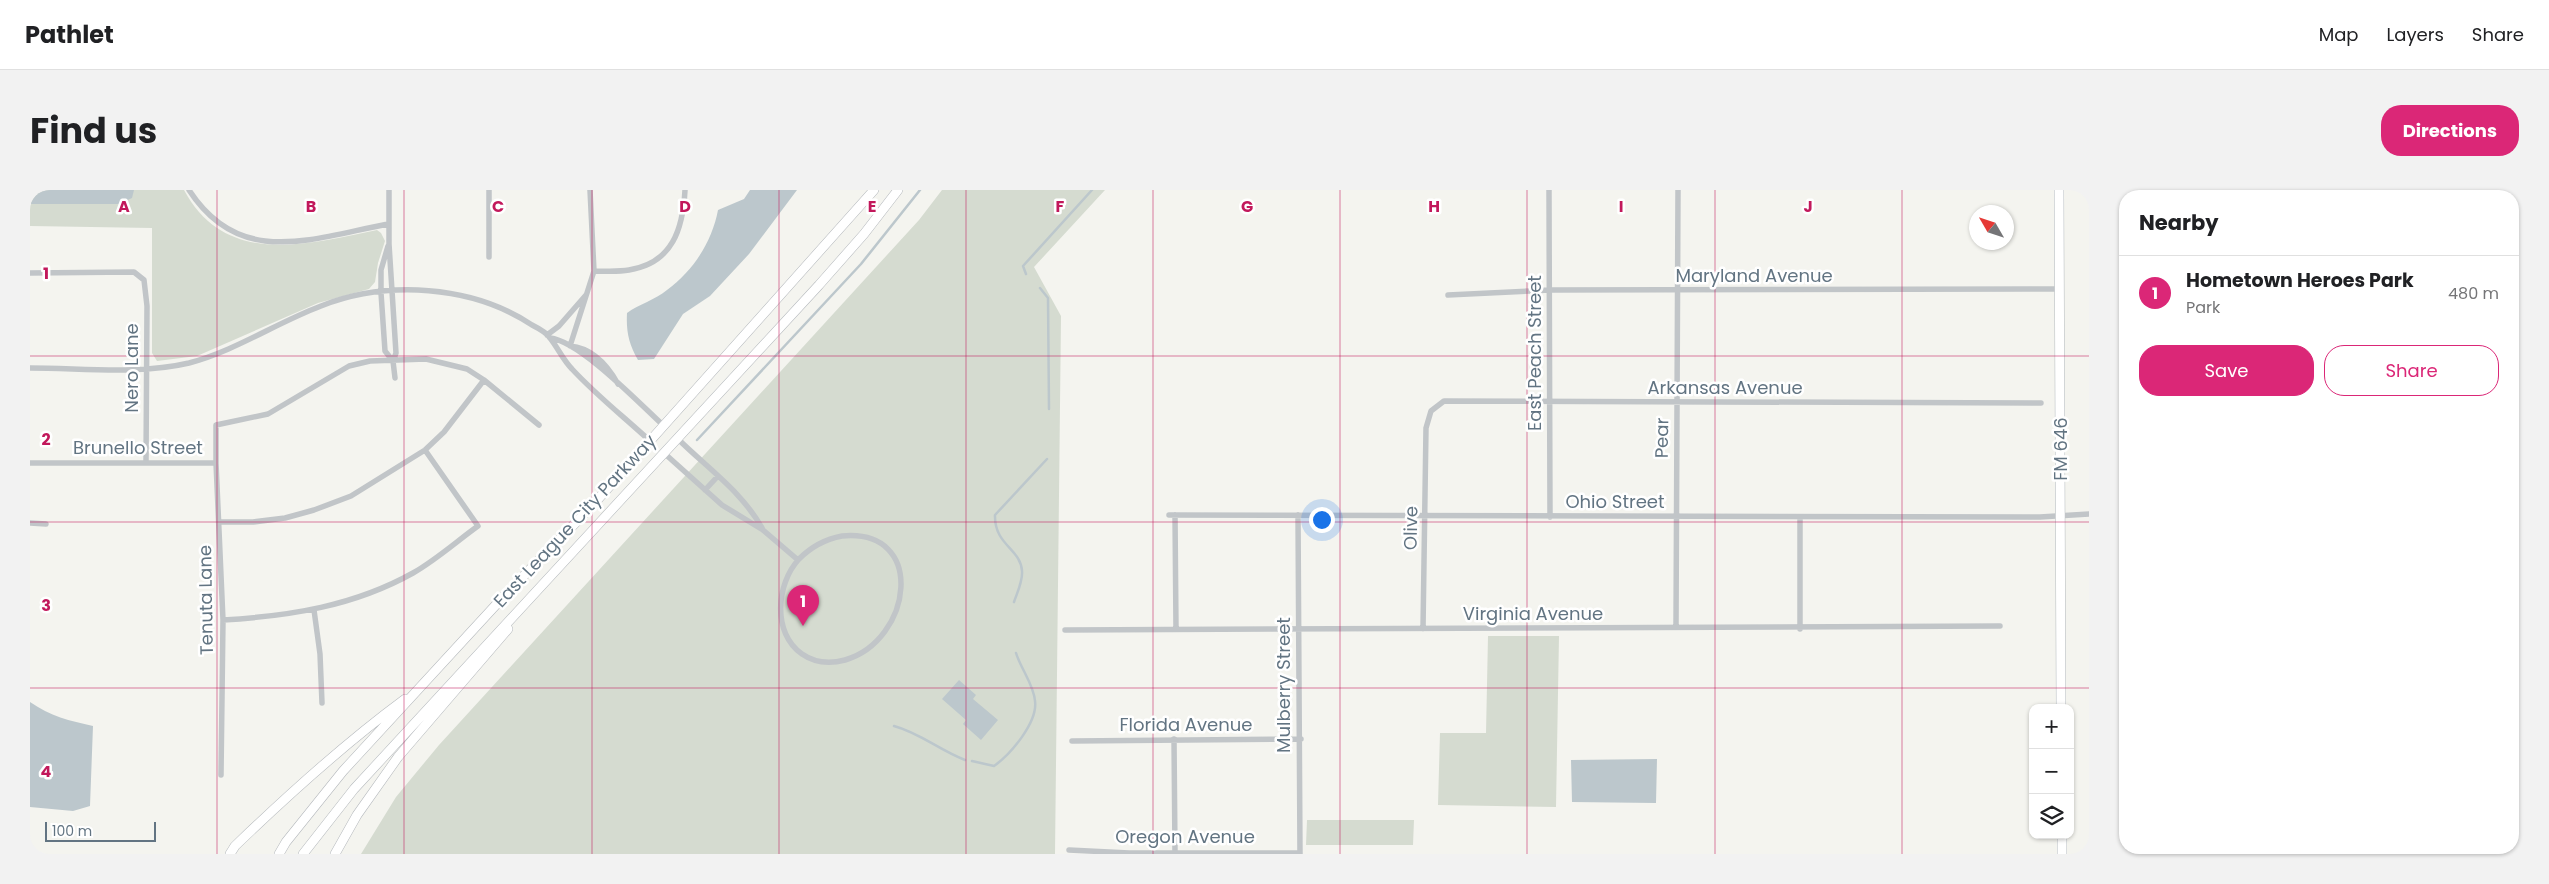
<!DOCTYPE html>
<meta charset="utf-8">
<style>
body{margin:0;font-family:Poppins,sans-serif;background:#f2f2f2;color:#202124}
.controls{position:absolute;right:15px;bottom:15px;display:grid;overflow:hidden;border-radius:10px;box-shadow:0 1px 4px #0004}
.controls button{width:45px;height:45px;display:grid;place-items:center;padding:0;border:0;border-bottom:1px solid #e0e0e0;background:#fff;color:#202124;font:25px sans-serif}
.compass{position:absolute;left:1939px;top:15px;width:45px;height:45px;border-radius:50%;background:#fff;box-shadow:0 1px 4px #0004;rotate:309deg}
.scale{position:absolute;left:15px;bottom:12px;width:111px;box-sizing:border-box;padding-left:5px;border:2px solid #627482;border-top:0;font-size:14px;line-height:18px;white-space:nowrap;color:#627482;-webkit-text-stroke:4px #fff;paint-order:stroke}
.you{position:absolute;left:1291px;top:329px;width:18px;height:18px;margin:-12px;border:4px solid #fff;border-radius:50%;background:#1a73e8;box-shadow:0 0 0 8px #1a73e833}
.badge{display:grid;place-items:center;width:32px;height:32px;border-radius:50%;background:#db2777;color:#fff;font-size:16px;font-weight:700}
.pin{position:absolute;translate:-50% -41px;filter:drop-shadow(0 1px 2px #0008)}
.pin::after{content:'';position:absolute;top:26px;width:18px;height:15px;background:inherit;clip-path:polygon(0 0,100% 0,50% 100%)}
.list{margin:0;padding:0;list-style:none}
h2{display:flex;justify-content:space-between;align-items:center;height:65px;margin:0;padding:0 20px;font-size:21px}
h2 small{font-size:16px;font-weight:400;color:#757577}
.list li{display:grid;grid-template-columns:32px 1fr auto;gap:15px;align-items:center;box-sizing:border-box;height:75px;padding:0 20px;border-top:1px solid #e0e0e0}
.list b{display:block;font-size:19px;white-space:nowrap}
.list p{margin:0;font-size:16px;white-space:nowrap;color:#757577}
.list em{font-size:16px;font-style:normal;color:#757577}
.actions{display:flex;gap:10px;padding:15px 20px}
.actions a{flex:1;padding:11px 0;border:1px solid #db2777;border-radius:20px;text-align:center;font-size:18px;color:#db2777}
.actions .main{background:#db2777;color:#fff}
.icon{flex:none;width:28px;height:28px;fill:none;stroke:currentColor;stroke-width:2;stroke-linecap:round;stroke-linejoin:round}
.map{position:relative;flex:none;width:2059px;height:664px;overflow:hidden;border-radius:20px}
header{display:flex;align-items:center;gap:30px;box-sizing:border-box;height:70px;padding:0 25px;background:#fff;border-bottom:1px solid #e0e0e0}
header strong{font-size:24px}
nav{display:flex;gap:28px;margin-inline-start:auto;font-size:18px}
.intro{display:flex;align-items:center;justify-content:space-between;box-sizing:border-box;height:120px;padding:0 30px}
h1{margin:0;font-size:35px}
.button{padding:12px 22px;border-radius:20px;background:#db2777;color:#fff;font-size:18px;font-weight:700}
main{display:flex;gap:30px;padding:0 30px}
aside{flex:1;background:#fff;border-radius:20px;box-shadow:0 1px 4px #0004}
.map>svg:first-child{display:block}
.green{fill:#d5dbd0}
.water{fill:#bcc7cc}
.lines{fill:none;stroke-linecap:round;stroke-linejoin:round}
.stream{stroke:#bcc7cc;stroke-width:2.5}
.secondary-casing{stroke:#b3b9bd;stroke-width:10}
.primary-casing{stroke:#b4b8bc;stroke-width:10}
.minor{stroke:#c1c5c8;stroke-width:5.5}
.secondary{stroke:#fff;stroke-width:9}
.primary{stroke:#fff;stroke-width:9}
.grid{fill:none;stroke:#c2185b;stroke-width:1;stroke-opacity:0.55}
.labels{text-anchor:middle;stroke-width:5;stroke-linejoin:round;paint-order:stroke}
.street-label{font-size:18px;fill:#627482;stroke:#fff}
.grid-label{font-size:16px;text-anchor:middle;font-weight:bold;fill:#c2185b;stroke:#fff;stroke-width:5;stroke-linejoin:round;paint-order:stroke}
</style>
<header>
<strong>Pathlet</strong>
<nav><a>Map</a><a>Layers</a><a>Share</a></nav>
</header>
<div class="intro"><h1>Find us</h1><a class="button">Directions</a></div>
<main>
<div class="map">
<svg width="2059" height="664" viewBox="0 0 2059 664">
<rect width="100%" height="100%" fill="#f4f4ef"/>
<!-- green -->
<path class="green" d="M0,0h154c42,78 124,54 193,40l4,3 4,8 -7,22 -3,19 -6,7 -51,14 -121,53 -40,5 -5,-8v-125l-122,-2z
M912,0h163l-71,77 27,49 -6,538h-694l35,-57 43,-52 480,-525z
M1458,446h71l-3,171 -118,-2 2,-72h46z
M1277,630h107l-1,25h-107z"/>
<!-- water -->
<path class="water" d="M0,0h104l-2,8 -13,6h-89z
M720,0h47l-48,64 -39,42 -27,18 -29,45 -16,1c-9,-16 -12,-28 -11,-47 12,-9 28,-13 40,-23 26,-19 45,-48 51,-80l26,-11z
M929,490l17,15 -3,4 25,21 -17,20 -18,-16 3,-4 -24,-21z
M0,512c20,14 40,19 63,24l-3,80 -17,5 -43,-4z
M1627,569l-1,44 -84,-1 -1,-42z"/>
<g class="lines">
<!-- stream -->
<path class="stream" d="M996,84l-3,-8 69,-76
M1010,98l8,10 1,111
M667,250l164,-176 59,-74
M984,412c3,-9 9,-21 8,-31 -1,-22 -28,-26 -27,-56l52,-56
M864,536c26,7 45,24 71,34
M942,571l22,5c17,-12 44,-44 41,-65 -1,-16 -14,-32 -19,-48"/>
<!-- secondary casing -->
<g class="secondary-casing">
<path id="secondary" d="M2029,0l2,518
M2032,645v19"/>
</g>
<!-- primary casing -->
<g class="primary-casing">
<path id="primary" d="M200,664l5,-8c54,-52 109,-102 170,-147
M249,664l7,-12 57,-71 162,-176 86,-88 283,-317
M273,664l51,-65 465,-504 45,-51 34,-44
M305,664l22,-39 41,-58 110,-128"/>
</g>
<!-- minor -->
<path class="minor" d="M159,0c51,79 124,48 199,34
M359,0v54l7,109 -3,8
M459,0v67
M560,0l4,81 -24,75c22,2 38,20 48,38
M1519,0l1,327
M358,56l-7,24v23l4,58 8,10 2,17
M564,81c12,0 24,1 35,-1 44,-7 54,-42 56,-80
M0,83l104,-1 10,8 3,26 -1,156
M1418,105l102,-5 510,-1
M517,145l12,-9 27,-31
M520,148c30,3 90,66 114,88
M0,178c52,0 108,7 159,-5 46,-12 87,-40 132,-57 66,-26 151,-21 211,19 6,3 15,8 18,13 8,10 13,22 22,31 24,26 52,48 78,72
M647,248c30,30 66,54 86,92
M634,263l58,52 41,25 35,30
M0,273h186
M675,300l13,-14
M1139,325l871,2 49,-3
M1145,325l1,114
M1268,325l2,339
M190,332h33l32,-4 29,-8 37,-14 74,-46 19,-18 40,-52
M0,333l16,1
M812,346c86,-8 70,105 3,124 -15,4 -30,3 -43,-6 -30,-21 -26,-70 -3,-95 12,-12 27,-20 43,-23z
M284,420l6,44 2,49
M193,430c67,-4 131,-14 190,-47 23,-13 44,-32 65,-47l-53,-76
M1646,437l2,-437
M1393,439l3,-201 5,-17 13,-10 597,2
M1770,439v-112
M1035,440l935,-4
M1144,549l1,114
M1042,551l229,-2
M191,585l2,-155 -7,-157v-38l52,-11 81,-48 21,-5 56,-2 41,10 17,11 55,45
M1039,660l60,3h171"/>
<!-- secondary -->
<use href="#secondary" class="secondary"/>
<!-- primary -->
<use href="#primary" class="primary"/>
</g>
<!-- grid -->
<path class="grid" d="M187,0v664M374,0v664M562,0v664M749,0v664M936,0v664M1123,0v664M1310,0v664M1497,0v664M1685,0v664M1872,0v664M0,166h2059M0,332h2059M0,498h2059"/>
<g class="labels">
<!-- street labels -->
<g class="street-label">
<text x="1724" y="92">Maryland Avenue</text>
<text transform="translate(1505 163) rotate(-90)" y="6">East Peach Street</text>
<text transform="translate(102 178) rotate(-90)" y="6">Nero Lane</text>
<text x="1695" y="204">Arkansas Avenue</text>
<text transform="translate(1632 248) rotate(-89)" y="6">Pear</text>
<text x="108" y="264">Brunello Street</text>
<text transform="translate(2031 259) rotate(-90)" y="6">FM 646</text>
<text x="1585" y="318">Ohio Street</text>
<text transform="translate(545 331) rotate(-47)" y="6">East League City Parkway</text>
<text transform="translate(1381 338) rotate(-89)" y="6">Olive</text>
<text transform="translate(176 410) rotate(-91)" y="6">Tenuta Lane</text>
<text x="1503" y="430">Virginia Avenue</text>
<text transform="translate(1254 495) rotate(-90)" y="6">Mulberry Street</text>
<text x="1156" y="541">Florida Avenue</text>
<text x="1155" y="653">Oregon Avenue</text>
</g>
</g>
<g class="grid-label">
<text x="94" y="22">A</text>
<text x="281" y="22">B</text>
<text x="468" y="22">C</text>
<text x="655" y="22">D</text>
<text x="842" y="22">E</text>
<text x="1030" y="22">F</text>
<text x="1217" y="22">G</text>
<text x="1404" y="22">H</text>
<text x="1591" y="22">I</text>
<text x="1778" y="22">J</text>
<text x="16" y="89">1</text>
<text x="16" y="255">2</text>
<text x="16" y="421">3</text>
<text x="16" y="587">4</text>
</g>
</svg>
<div class="controls">
<button>+</button>
<button>−</button>
<button><svg class="icon" aria-label="layers" viewBox="0 0 24 24"><path d="M12 4l9 5-9 5-9-5zM3 14l9 5 9-5"/></svg></button>
</div>
<svg class="compass" viewBox="-18 -18 36 36"><path d="M0-13l5 13h-10z" fill="#e53935"/><path d="M0 13l5-13h-10z" fill="#757577"/></svg>
<div class="scale">100 m</div>
<div class="you"></div>
<div class="pin badge" style="left:773px;top:436px">1</div>
</div>
<aside>
<h2>Nearby<small></small></h2>
<ul class="list">
<li><span class="badge">1</span><div><b>Hometown Heroes Park</b><p>Park</p></div><em>480 m</em></li>
</ul>
<div class="actions"><a class="main">Save</a><a>Share</a></div>
</aside>
</main>
